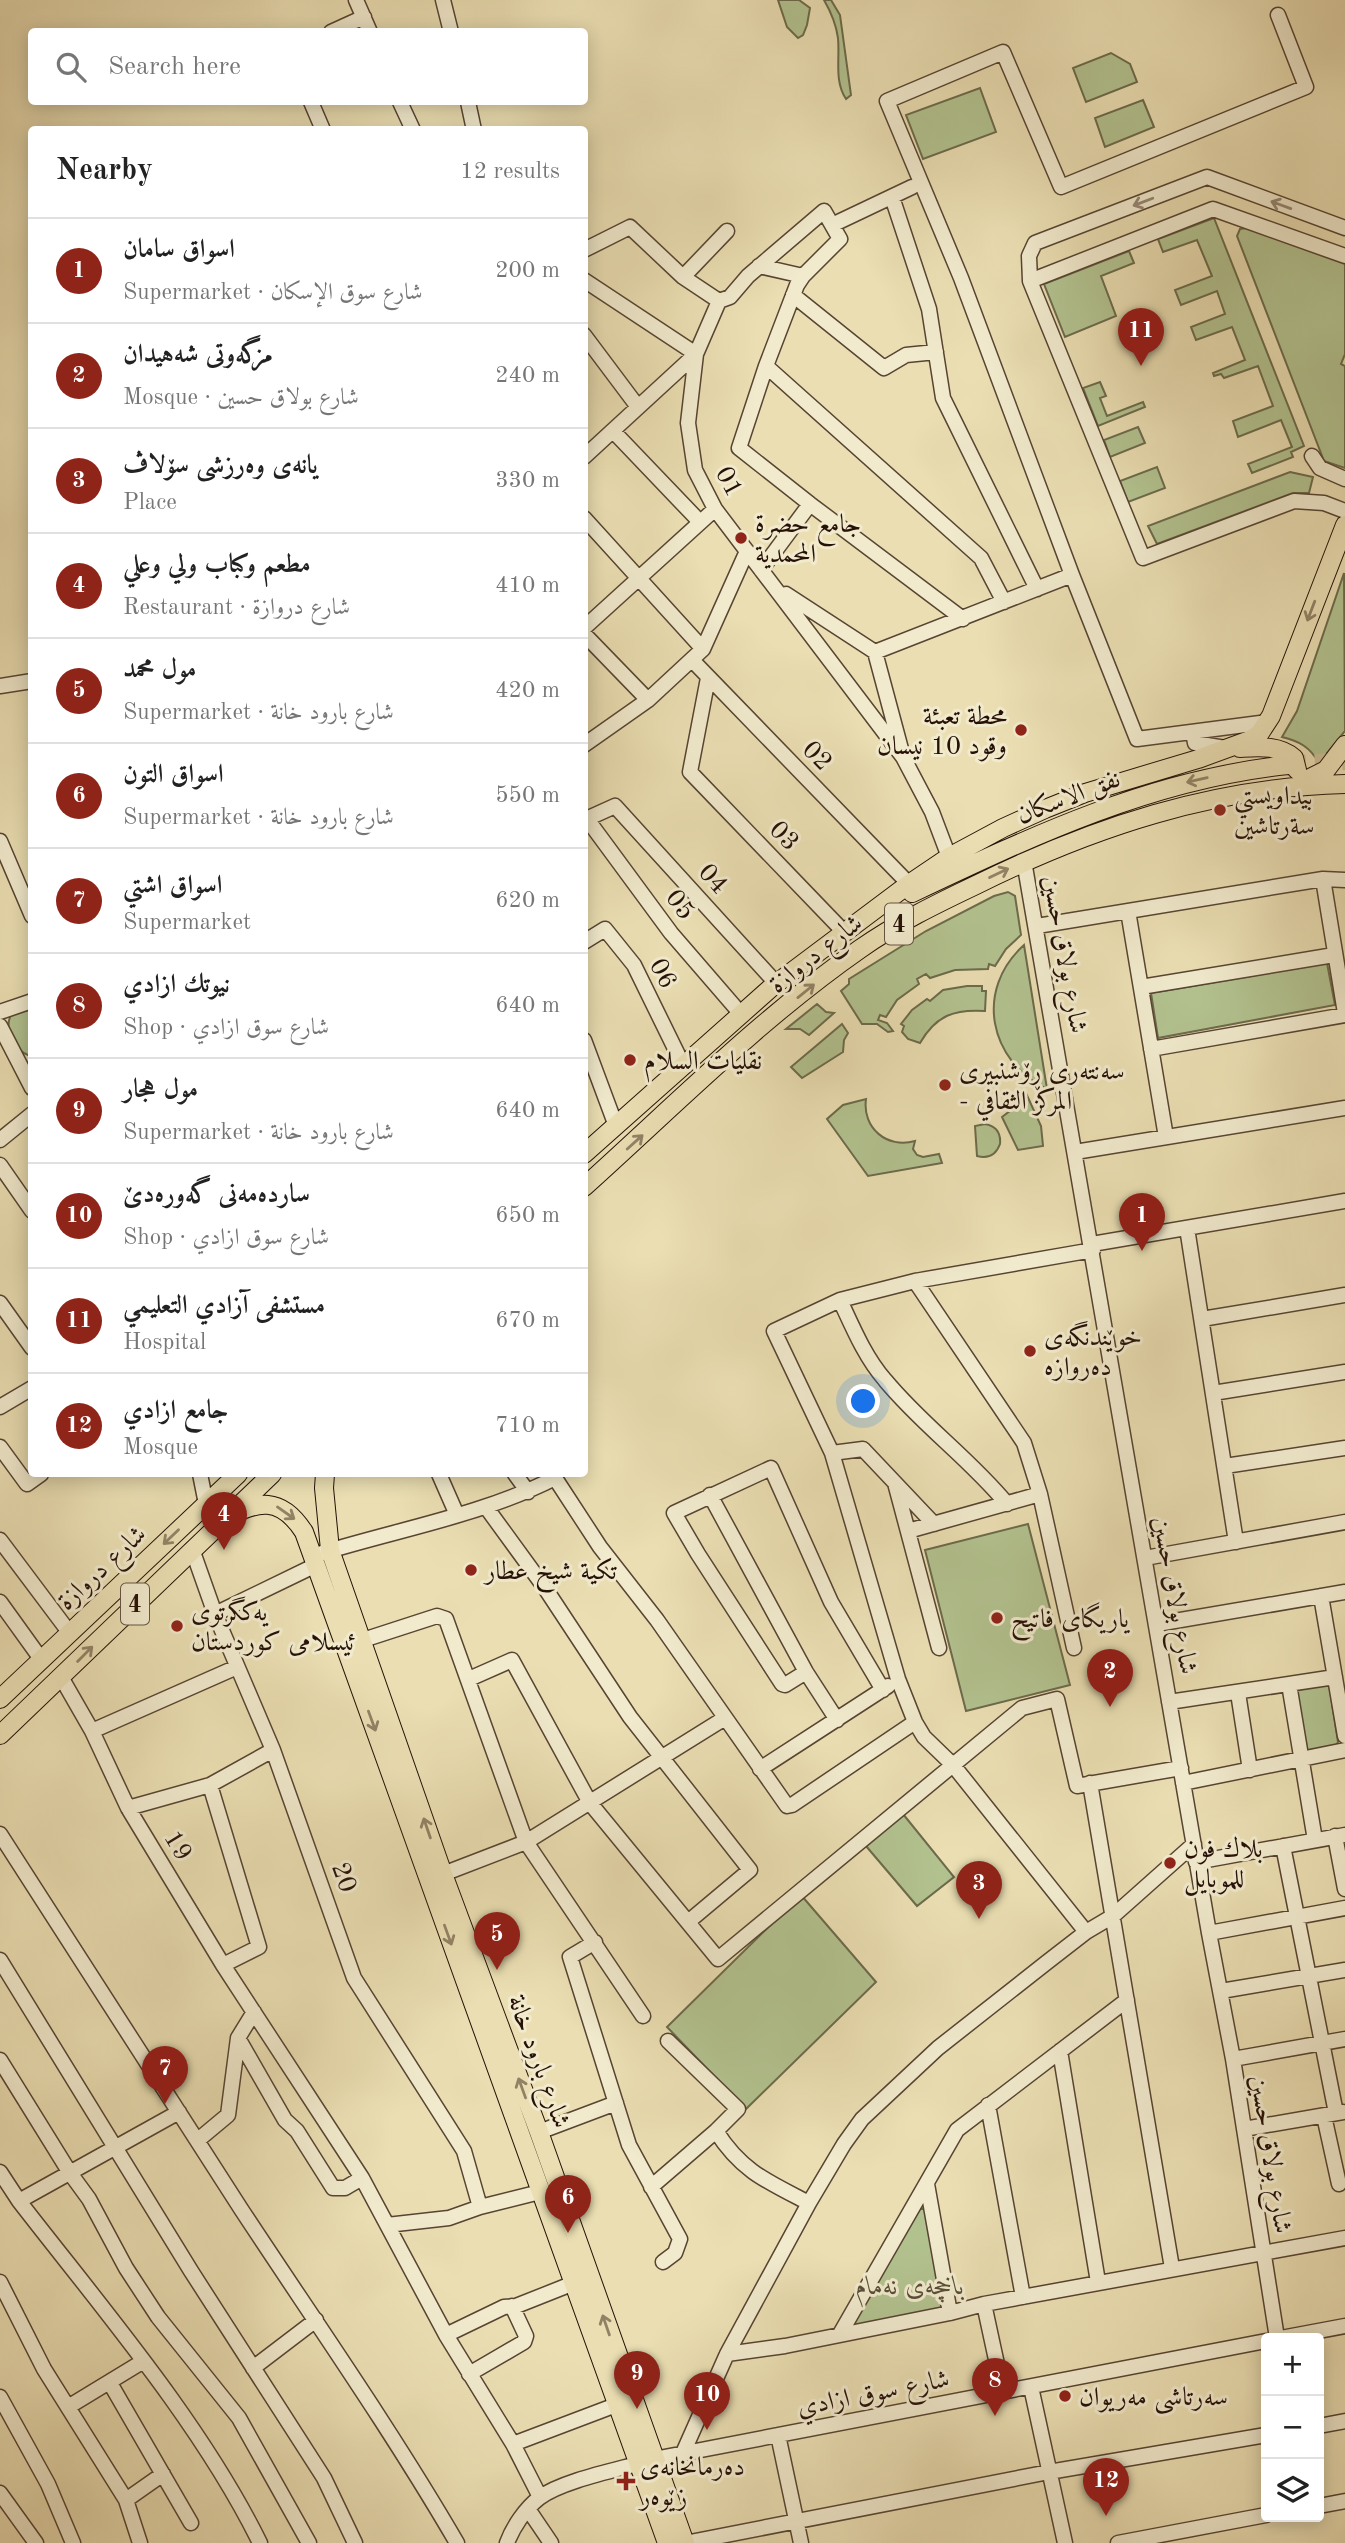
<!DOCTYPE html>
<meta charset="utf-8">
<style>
body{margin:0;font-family:"Old Standard TT",Amiri,serif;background:#f6f6f6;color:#222}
.controls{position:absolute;right:21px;bottom:21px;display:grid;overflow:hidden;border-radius:7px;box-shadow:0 4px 18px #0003}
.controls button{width:63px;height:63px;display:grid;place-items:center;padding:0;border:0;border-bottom:2px solid #e0e0e0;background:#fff;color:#222;font:35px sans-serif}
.you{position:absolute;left:864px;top:1402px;width:24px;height:24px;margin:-18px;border:5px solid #fff;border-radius:50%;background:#1a73e8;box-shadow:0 0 0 10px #1a73e833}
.badge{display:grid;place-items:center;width:46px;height:46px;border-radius:50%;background:#8f2418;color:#fff;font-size:23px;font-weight:700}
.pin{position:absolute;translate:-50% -58px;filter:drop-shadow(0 2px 4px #0008)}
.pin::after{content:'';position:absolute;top:37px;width:24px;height:21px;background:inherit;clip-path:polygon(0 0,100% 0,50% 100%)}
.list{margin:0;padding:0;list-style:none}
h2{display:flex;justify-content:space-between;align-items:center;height:91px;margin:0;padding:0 28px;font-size:30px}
h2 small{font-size:23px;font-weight:400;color:#767676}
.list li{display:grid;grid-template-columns:46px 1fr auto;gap:21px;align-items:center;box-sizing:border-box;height:105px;padding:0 28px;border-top:2px solid #e0e0e0}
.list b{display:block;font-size:26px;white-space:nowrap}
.list p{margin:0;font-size:23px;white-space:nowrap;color:#767676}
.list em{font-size:23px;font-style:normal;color:#767676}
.icon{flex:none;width:38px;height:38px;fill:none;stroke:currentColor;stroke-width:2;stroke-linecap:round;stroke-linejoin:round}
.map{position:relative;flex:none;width:1345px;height:2543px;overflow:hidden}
.search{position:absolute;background:#fff;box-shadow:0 4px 18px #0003;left:28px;top:28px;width:560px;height:77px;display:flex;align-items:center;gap:18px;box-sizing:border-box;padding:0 24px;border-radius:7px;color:#767676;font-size:26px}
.panel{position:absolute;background:#fff;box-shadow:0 4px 18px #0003;left:28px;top:126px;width:560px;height:1351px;border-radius:7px}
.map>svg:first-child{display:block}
.green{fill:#b2c28f;stroke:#6c6a4b;stroke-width:2}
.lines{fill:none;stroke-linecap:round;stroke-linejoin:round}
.major-tunnel{stroke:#cdbf98;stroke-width:18;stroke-dasharray:18 9;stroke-linecap:butt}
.minor-casing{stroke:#574432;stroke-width:17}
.major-casing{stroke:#261107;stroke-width:20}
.minor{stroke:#f1eacd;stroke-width:14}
.major{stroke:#eadeb2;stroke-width:18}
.oneway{stroke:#968874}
.oneway2{stroke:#928265}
.poi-dot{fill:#8f2418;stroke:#f1eacd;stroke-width:2.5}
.labels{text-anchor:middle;stroke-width:6;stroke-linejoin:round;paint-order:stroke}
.shield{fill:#f1eacd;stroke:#635242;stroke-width:2}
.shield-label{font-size:24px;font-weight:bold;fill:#261107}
.street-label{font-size:26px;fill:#261107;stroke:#f1eacd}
.poi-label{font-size:26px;fill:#261107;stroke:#f1eacd;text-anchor:start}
.park-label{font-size:26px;font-style:italic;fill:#574f37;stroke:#f1eacd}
</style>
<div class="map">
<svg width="1345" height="2543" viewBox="0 0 1345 2543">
<rect width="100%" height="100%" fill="#eadeb2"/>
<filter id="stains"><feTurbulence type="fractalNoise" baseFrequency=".00286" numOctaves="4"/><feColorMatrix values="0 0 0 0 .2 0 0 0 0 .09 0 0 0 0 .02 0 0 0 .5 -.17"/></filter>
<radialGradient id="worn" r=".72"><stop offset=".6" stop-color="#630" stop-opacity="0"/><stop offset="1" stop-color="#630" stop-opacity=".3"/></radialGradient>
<!-- green -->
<path class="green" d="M778,0h21l11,8 -3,17 -4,10 -5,3 -11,-11z
M824,0h7l9,15 11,80 -5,4c-12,-18 -6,-40 -8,-61 -2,-14 -7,-26 -14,-38z
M1111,53l19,11 7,18 -51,20 -13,-34z
M980,88l16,44 -73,27 -17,-44z
M1143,100l11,27 -49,20 -10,-29z
M1214,218l90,228 -13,6 2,5 -41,16 -4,-9 44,-17 -11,-27 -43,17 -5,-16 40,-15 -15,-40 -34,12 -3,-4 -7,2 -1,-3 32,-13 -13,-33 -36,13 -5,-13 34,-13 -8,-23 -36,14 -6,-15 37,-14 -15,-36 -34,12 -5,-13z
M1247,228l98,35v91l-4,10 4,2v102l-21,-7 -87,-225 3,-7z
M1129,251l5,12 -33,13 15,40 -51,21 -21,-53z
M1100,382l6,14 -6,2 7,18 36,-14 2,5 -47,19 -15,-38z
M1138,427l7,16 -35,14 -6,-17z
M1157,467l8,21 -37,14 -8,-21z
M1290,472l23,5 -4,16h-16l-136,51 -9,-18z
M1344,573l1,158 -26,32c-9,-16 -20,-22 -37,-26l15,-26z
M1008,892l7,4 6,39 -15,14 -11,17 -6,-2 -1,5 -33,1 -25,8 -4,-4 -9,5 2,5 -22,16 -11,17 -6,-2 -2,5 9,3 6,8 -5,1 -11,-8h-15l-21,-33 8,-7v-5l77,-48 68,-35z
M1024,945l23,144c-58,-28 -73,-99 -23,-144z
M1327,963l8,42 -177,33 -7,-45z
M967,986h15v5h4l-1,20c-30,-2 -49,4 -65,32l-12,-4 -6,-7 2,-6 -3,-2 11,-14 15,-11 3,2 13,-11z
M817,1004l9,8 8,1 -25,22 -9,-6h-14z
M31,1010v45l-1,1c-18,-7 -27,-26 -18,-44z
M842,1024l6,9 -4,7 -1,12 -41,26 -11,-11z
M1025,1091l16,35 2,20 -25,4 -16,-33 13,-10z
M866,1099c-4,29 21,50 49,42l-2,8 4,6 6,2 16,-3 3,9 -74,13 -41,-57 16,-14z
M985,1124c11,2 16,9 15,20 -4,11 -12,15 -23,12l-2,-30z
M1028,1524l42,161 -104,26 -41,-161z
M1329,1684l9,58 -4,7 -28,5 -9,-64z
M903,1814l51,63 -37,29 -51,-60z
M801,1895l75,87 -130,127 -79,-82z
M920,2209h6l19,100 -98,20z"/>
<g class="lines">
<!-- major-tunnel -->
<path class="major-tunnel" d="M1288,765l57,-4"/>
<!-- minor casing -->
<g class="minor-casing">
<path id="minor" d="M356,0l14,32
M443,0l8,32
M331,32l33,-15
M311,102l12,28
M400,102l13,28
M468,102l6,28
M892,197l37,112 14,89 94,191
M832,225l80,-38
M1345,228l-138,-51 -172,66 -6,13 1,25 113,277 151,-57 30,2 21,8
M584,250l46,-23 53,50 36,24
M759,266l44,10
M683,277l44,-46
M584,280l112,74 -112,103
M1030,281l183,-72 132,47
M793,295l91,73 22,-13 30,-3
M584,335l54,72
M766,366l215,192 23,44
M613,431l87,91
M1312,456l8,12 25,11
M584,518l119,131
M761,570l49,-66
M786,594l89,58 26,97
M584,628l131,-119
M584,634l64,66
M875,652l197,-77
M692,660l217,224
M708,678l-18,94 154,160
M0,686l32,-5
M1268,722l-131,17 -65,-164 -111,-297 -74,-177 116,-49 58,135 245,-100 -28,-72
M1193,732l2,11 30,5
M584,745l64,-45 55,-51 44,-98
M587,819l84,114 70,81
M584,820l31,-14 161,177
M0,841l32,75
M949,857l-17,-45 -29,-55 -188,-248 -20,-39 -7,-47 8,-69 23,-53 11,-4 18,-21 76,-65 16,28 -37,37 -6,9 -31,81 -27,82 71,56 153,115
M1024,861l185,1072 24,126 44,279
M1323,879l22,134
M1128,911l38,226
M1037,926l286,-47 22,1
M584,942l21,-13 29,36 49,100
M1141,987l193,-32
M0,1012l32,-11
M0,1026l32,62
M584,1040l32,86
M1151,1049l194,-34
M0,1140l32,-26
M1075,1152l270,-44
M0,1165l32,46
M1187,1228l49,314
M1092,1244l253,-43
M915,1281l109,162 16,51 34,154
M840,1300c13,28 25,57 45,80 37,45 85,79 122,124
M0,1303l32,45
M1202,1319l143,-24
M1213,1393l132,-21
M0,1407l32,-19
M0,1447l27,37 14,-10
M832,1453l31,-4 71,75
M1225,1466l120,-18
M200,1474l6,30
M439,1474l18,41
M515,1474l13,18
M895,1483l44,165
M710,1495l96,177 31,48
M486,1507l59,81 85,129 120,153 -62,52
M908,1531l132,-37
M0,1540l69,92
M192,1549l23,65 58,136 81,228 110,173 16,56
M322,1553c78,-24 160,-38 233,-75l45,69 57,73 130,186 5,-1 123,-83
M1145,1558l200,-36
M1321,1596l24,140
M0,1602l41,57
M215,1614l101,-49
M1157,1624l188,-32
M363,1640l74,-24 9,3 80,223 117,174
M806,1672l-21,13 -3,-1 -84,-130 -24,-41 97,-45 60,134 52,88
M61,1677l31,54 36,77 95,157 139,213 84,157 67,109 27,53
M469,1679l43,-19 78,143 128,156 304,-251 35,-9 20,87 104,-18
M1289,1684l26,156
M1238,1693l12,77
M1169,1702l166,-25
M92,1731l145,-64
M760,1769l128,-83
M1090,1783l82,485
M1183,1783l162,-33
M210,1785l49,162 -36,18
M128,1808l82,-23 63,-35
M0,1834c80,125 160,250 241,375 73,111 149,219 216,334
M1335,1836l10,53
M1283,1846l53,267
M1196,1862l149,-27
M443,1874l83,-32 199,-124
M1086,1932l-133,-167 -29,-28 -9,-15 -17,-43 -66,-226 -58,-122 66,-31 75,-19 178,-31
M1209,1933l136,-25
M595,1942l-25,15 59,188 51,94 -5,14 -12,9
M0,1960l191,311 133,207 31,65
M1221,1991l124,-21
M238,2038l47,82 12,11 36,57h12l17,-10
M1060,2051l38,231
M1233,2059l112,-20
M0,2060l70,113 19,26 37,69 32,49 81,101 70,125
M988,2105l35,192
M1324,2116l15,68
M1244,2129l99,-17
M716,2131c25,40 52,51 93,72
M539,2132l77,-29
M198,2140l30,-25 10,-77 16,-26
M0,2172l19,29c82,106 182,222 241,342
M927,2184l23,129
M651,2187l65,-56 22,-22 -70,-68
M19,2201l160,-89
M387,2225l62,-7 31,-11 60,-15
M0,2282l44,87 82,131 14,43
M984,2304l19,88
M840,2334l117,-204 170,-130
M446,2335l58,-28 12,-1 58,-23
M1281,2338l64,-12
M727,2354l58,-8 165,-33 34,-9 361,-66
M253,2368l63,-48
M469,2374l55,-32 2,-6 -14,-30
M110,2383l81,140
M1031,2387l34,156
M0,2397l48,87 25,59
M68,2407l74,-45
M1319,2426l26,-5
M778,2435l23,108
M513,2444l103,-39
M683,2453l44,-99 82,-151 35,-59 18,-25 76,-71 108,-85 40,-31 27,-16 81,-72
M654,2459l612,-118
M0,2493l36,50
M126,2500l37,-26
M1319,2506l26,-5
M528,2509l23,34
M507,2543c6,-16 18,-34 32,-45 21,-16 72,-27 98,-34
M685,2543l364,-71 217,-37
M1118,2543l148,-28"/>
</g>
<!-- major casing -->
<g class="major-casing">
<path id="major" d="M1240,748c19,-1 39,-3 54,10l3,12
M1304,781l22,-11 19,-25
M912,893c122,-58 241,-114 376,-128
M584,1154l189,-168 136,-102 40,-27 54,-29 42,-19 40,-16 113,-34 52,-19 10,-7 11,-17 74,-191
M584,1187c90,-81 177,-169 276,-238 37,-26 76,-45 116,-64 117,-58 238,-98 369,-101
M325,1474l-1,14 6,62 113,324 96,258 146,411
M224,1519c33,-19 57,-23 80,13l363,1011
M0,1699l238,-225
M0,1735l272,-261"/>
</g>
<!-- minor -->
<use href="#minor" class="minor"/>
<!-- major -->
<use href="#major" class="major"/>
</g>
<!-- one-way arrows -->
<defs><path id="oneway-shaft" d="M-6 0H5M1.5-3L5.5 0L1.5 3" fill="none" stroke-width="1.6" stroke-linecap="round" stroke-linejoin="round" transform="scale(1.75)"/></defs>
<g class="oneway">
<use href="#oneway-shaft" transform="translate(1143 202) rotate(159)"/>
<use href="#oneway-shaft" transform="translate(1281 205) rotate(-160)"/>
</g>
<g class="oneway2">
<use href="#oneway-shaft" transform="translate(1311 611) rotate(111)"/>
<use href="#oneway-shaft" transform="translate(1197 780) rotate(167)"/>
<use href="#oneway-shaft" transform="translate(999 873) rotate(-26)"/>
<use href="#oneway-shaft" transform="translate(806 991) rotate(-39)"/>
<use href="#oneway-shaft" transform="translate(635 1142) rotate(-42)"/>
<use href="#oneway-shaft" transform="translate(286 1513) rotate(35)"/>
<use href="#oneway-shaft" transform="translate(171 1537) rotate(136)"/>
<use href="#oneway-shaft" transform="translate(85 1654) rotate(-45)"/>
<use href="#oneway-shaft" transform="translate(372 1721) rotate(70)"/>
<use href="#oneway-shaft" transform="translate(427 1828) rotate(-109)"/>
<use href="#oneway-shaft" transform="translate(448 1935) rotate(70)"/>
<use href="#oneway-shaft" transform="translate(522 2088) rotate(-110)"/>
<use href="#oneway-shaft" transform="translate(606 2325) rotate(-109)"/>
</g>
<!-- markers -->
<g class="poi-dot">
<circle cx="741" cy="538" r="7"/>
<circle cx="1021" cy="730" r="7"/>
<circle cx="1220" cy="810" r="7"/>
<circle cx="630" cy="1060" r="7"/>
<circle cx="945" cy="1085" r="7"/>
<circle cx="1030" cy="1351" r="7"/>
<circle cx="471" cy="1570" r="7"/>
<circle cx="997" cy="1618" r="7"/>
<circle cx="177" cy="1626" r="7"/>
<circle cx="1170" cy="1863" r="7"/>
<circle cx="1065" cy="2396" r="7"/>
<path d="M622.5 2470.5h7v7h7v7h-7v7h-7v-7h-7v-7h7z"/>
</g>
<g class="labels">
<!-- shield labels -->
<g class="shield">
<rect x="885" y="903.5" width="28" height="41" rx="5"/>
<rect x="121" y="1583.5" width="28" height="41" rx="5"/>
</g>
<g class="shield-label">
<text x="899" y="932">4</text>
<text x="135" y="1612">4</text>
</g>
<!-- street labels -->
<g class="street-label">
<text transform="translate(730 481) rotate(62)" y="9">01</text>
<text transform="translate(818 755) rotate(46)" y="9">02</text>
<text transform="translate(1068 796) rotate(-21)" y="9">نفق الاسكان</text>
<text transform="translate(785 835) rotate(46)" y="9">03</text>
<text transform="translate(714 878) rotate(48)" y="9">04</text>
<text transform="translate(681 904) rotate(53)" y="9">05</text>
<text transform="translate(815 953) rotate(-38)" y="9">شارع دروازة</text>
<text transform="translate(1066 954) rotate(80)" y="9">شارع بولاق حسين</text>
<text transform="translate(664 973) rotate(62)" y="9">06</text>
<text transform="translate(101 1567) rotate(-43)" y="9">شارع دروازة</text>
<text transform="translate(1176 1595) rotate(80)" y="9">شارع بولاق حسين</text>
<text transform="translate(179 1845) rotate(59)" y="9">19</text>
<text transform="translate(345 1877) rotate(70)" y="9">20</text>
<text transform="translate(540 2061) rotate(70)" y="9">شارع بارود خانة</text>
<text transform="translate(1272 2154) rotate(81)" y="9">شارع بولاق حسين</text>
<text transform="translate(873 2392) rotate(-11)" y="9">شارع سوق ازادي</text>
</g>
<!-- poi labels -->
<g class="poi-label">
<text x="755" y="532">جامع حضرة<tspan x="755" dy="30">المحمدية</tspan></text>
<text x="1007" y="724" text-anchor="end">محطة تعبئة<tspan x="1007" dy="30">وقود 10 نيسان</tspan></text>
<text x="1234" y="804">بيداويستي<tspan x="1234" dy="30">سةرتاشين</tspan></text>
<text x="644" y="1069">نقليات السلام</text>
<text x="959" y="1079">سەنتەری ڕۆشنبیری<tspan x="959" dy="30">- المرکز الثقافي</tspan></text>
<text x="1044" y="1345">خوێندنگەی<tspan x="1044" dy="30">دەروازە</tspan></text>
<text x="485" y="1579">تكية شيخ عطار</text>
<text x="191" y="1620">یەکگرتوی<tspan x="191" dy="30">ئیسلامی کوردستان</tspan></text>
<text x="1011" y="1627">یاریگای فاتیح</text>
<text x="1184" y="1857">بلاك فون<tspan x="1184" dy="30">للموبايل</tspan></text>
<text x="1079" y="2405">سەرتاشی مەریوان</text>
<text x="640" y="2475">دەرمانخانەی<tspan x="640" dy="30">زێوەر</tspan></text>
</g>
<!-- park labels -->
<g class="park-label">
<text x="910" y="2294">باخچەی نەمام</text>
</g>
</g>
<rect width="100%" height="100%" filter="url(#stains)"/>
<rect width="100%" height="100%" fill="url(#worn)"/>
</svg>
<div class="controls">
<button>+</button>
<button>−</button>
<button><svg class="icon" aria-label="layers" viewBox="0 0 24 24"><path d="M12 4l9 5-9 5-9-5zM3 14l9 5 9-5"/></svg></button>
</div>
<div class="you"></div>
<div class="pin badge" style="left:1142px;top:1251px">1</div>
<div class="pin badge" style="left:1110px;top:1707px">2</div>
<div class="pin badge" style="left:979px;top:1919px">3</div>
<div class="pin badge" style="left:224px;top:1550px">4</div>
<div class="pin badge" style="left:497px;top:1970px">5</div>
<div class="pin badge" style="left:568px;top:2233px">6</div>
<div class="pin badge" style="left:165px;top:2104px">7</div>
<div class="pin badge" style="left:995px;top:2416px">8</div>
<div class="pin badge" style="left:637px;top:2409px">9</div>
<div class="pin badge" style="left:707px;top:2430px">10</div>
<div class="pin badge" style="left:1141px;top:366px">11</div>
<div class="pin badge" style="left:1106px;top:2516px">12</div>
<div class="search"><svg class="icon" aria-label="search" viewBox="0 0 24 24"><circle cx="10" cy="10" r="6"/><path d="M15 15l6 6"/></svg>Search here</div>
<section class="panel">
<h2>Nearby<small>12 results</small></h2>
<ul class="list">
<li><span class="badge">1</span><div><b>اسواق سامان</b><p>Supermarket · شارع سوق الإسكان</p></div><em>200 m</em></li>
<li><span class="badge">2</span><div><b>مزگەوتی شەهیدان</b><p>Mosque · شارع بولاق حسين</p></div><em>240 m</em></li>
<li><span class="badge">3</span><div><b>یانەی وەرزشی سۆلاڤ</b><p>Place</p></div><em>330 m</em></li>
<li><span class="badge">4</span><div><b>مطعم وكباب ولي وعلي</b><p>Restaurant · شارع دروازة</p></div><em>410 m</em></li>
<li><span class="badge">5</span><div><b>مول محمد</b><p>Supermarket · شارع بارود خانة</p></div><em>420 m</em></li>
<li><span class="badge">6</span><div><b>اسواق التون</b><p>Supermarket · شارع بارود خانة</p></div><em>550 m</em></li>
<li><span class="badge">7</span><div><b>اسواق اشتي</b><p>Supermarket</p></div><em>620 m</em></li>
<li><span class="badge">8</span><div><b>نيوتك ازادي</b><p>Shop · شارع سوق ازادي</p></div><em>640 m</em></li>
<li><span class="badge">9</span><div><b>مول هجار</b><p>Supermarket · شارع بارود خانة</p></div><em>640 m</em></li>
<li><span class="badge">10</span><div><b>ساردەمەنی گەورەدێ</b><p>Shop · شارع سوق ازادي</p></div><em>650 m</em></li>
<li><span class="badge">11</span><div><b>مستشفى آزادي التعليمي</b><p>Hospital</p></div><em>670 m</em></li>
<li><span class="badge">12</span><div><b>جامع ازادي</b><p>Mosque</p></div><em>710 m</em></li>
</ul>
</section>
</div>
